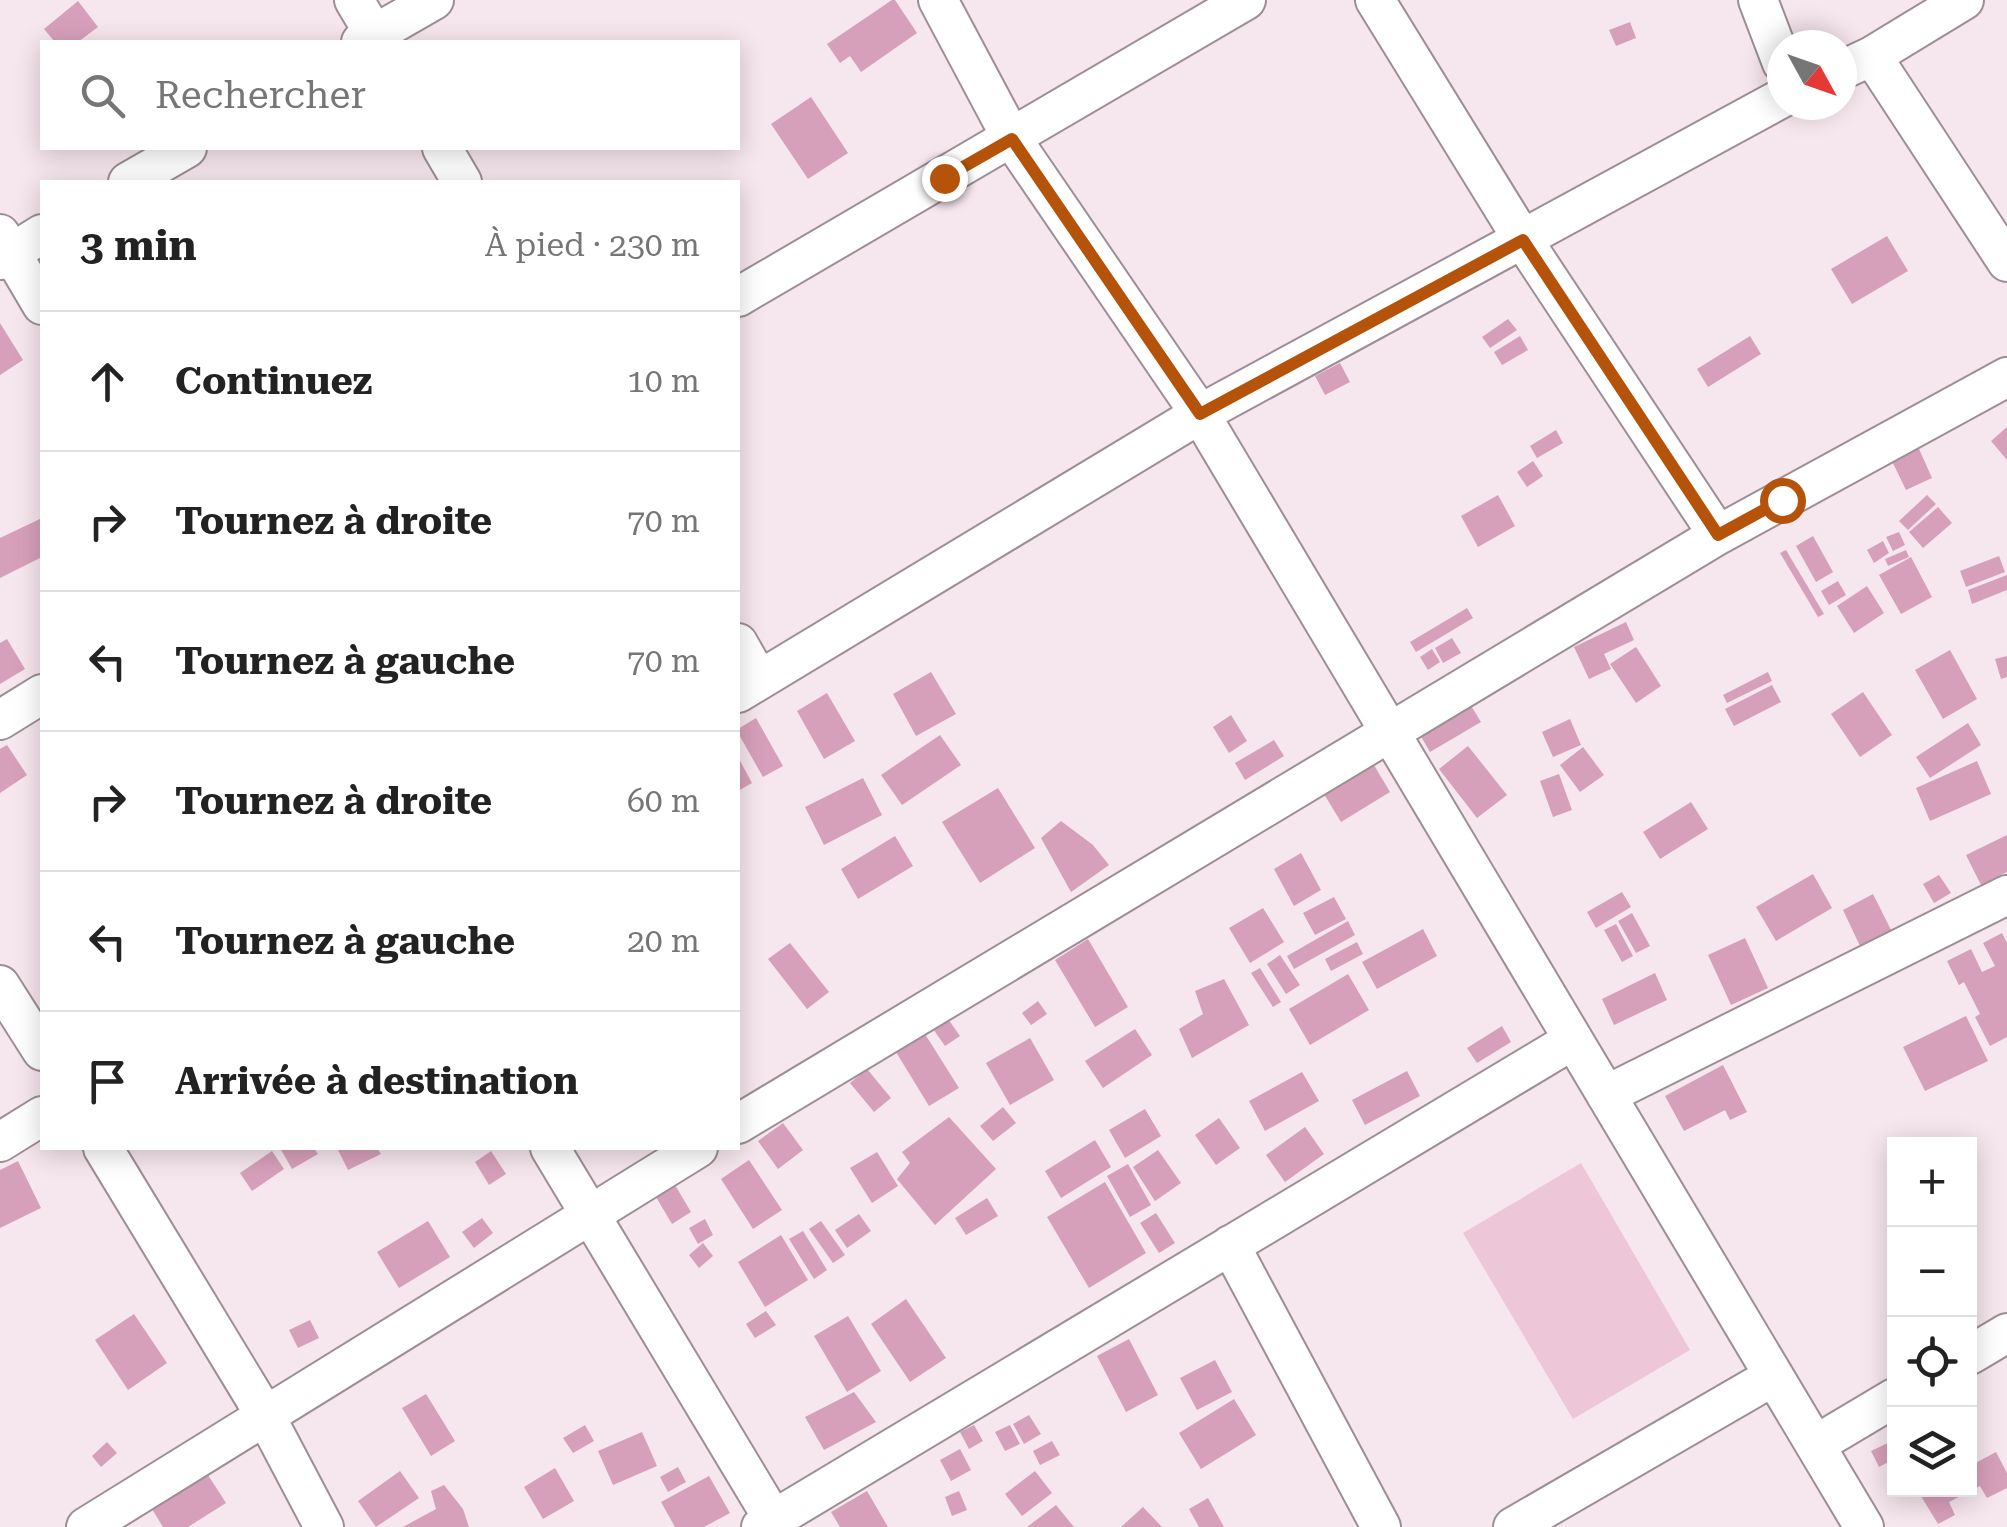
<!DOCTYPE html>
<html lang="fr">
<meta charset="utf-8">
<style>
body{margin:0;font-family:"Roboto Serif",serif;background:#f6f6f6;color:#222}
.controls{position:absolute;right:30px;bottom:30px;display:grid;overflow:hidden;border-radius:0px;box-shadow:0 5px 25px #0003}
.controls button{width:90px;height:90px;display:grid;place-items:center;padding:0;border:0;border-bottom:2px solid #e0e0e0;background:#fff;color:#222;font:50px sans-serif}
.compass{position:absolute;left:1767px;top:30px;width:90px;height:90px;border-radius:50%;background:#fff;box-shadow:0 5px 25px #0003;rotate:130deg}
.stop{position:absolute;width:30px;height:30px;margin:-22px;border:8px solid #b45309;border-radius:50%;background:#fff}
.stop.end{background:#b45309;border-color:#fff;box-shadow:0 2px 10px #0008}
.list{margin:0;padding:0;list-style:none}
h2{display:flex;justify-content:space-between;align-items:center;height:130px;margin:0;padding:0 40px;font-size:42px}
h2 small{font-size:32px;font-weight:400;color:#767676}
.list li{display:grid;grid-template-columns:65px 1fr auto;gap:30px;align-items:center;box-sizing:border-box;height:140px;padding:0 40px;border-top:2px solid #e0e0e0}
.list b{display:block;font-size:38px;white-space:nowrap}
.list em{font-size:32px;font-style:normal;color:#767676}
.icon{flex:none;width:55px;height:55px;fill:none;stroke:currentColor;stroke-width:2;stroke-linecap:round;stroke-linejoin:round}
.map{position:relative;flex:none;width:2007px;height:1527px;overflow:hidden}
.search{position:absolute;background:#fff;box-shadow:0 5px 25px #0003;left:40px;top:40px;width:700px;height:110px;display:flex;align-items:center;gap:25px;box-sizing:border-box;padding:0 35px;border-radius:0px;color:#767676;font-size:38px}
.panel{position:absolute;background:#fff;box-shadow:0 5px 25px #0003;left:40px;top:180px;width:700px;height:970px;border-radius:0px}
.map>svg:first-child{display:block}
.green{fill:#edc6d8}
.building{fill:#d7a0ba}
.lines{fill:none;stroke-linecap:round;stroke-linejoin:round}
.minor-casing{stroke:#9d8e95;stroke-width:42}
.minor{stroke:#fff;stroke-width:38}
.route{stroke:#b45309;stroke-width:12}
</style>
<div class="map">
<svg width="2007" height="1527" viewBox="0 0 2007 1527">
<rect width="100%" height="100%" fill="#f6e6ed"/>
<!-- green -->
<path class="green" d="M1581,1163l109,187 -117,69 -110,-186z"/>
<!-- building -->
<path class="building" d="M892,0h3l22,33 -56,39 -11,-16 -10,7 -13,-19z
M78,1l20,26 -20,15h-23l-11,-13z
M1630,22l6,16 -20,8 -7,-16z
M811,97l37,56 -40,26 -37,-55z
M1887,236l21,35 -56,33 -21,-35z
M1508,319l9,11 -27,18 -8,-11z
M0,323l23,37 -23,15z
M1520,336l8,14 -26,15 -8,-13z
M1750,336l11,18 -53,33 -11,-18z
M1340,363l10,19 -25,13 -10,-19z
M2007,427v33l-16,-19z
M1556,430l7,13 -26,15 -7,-12z
M1916,442l16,36 -26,12 -17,-35z
M1533,461l10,15 -16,11 -10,-15z
M1498,495l17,31 -37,21 -17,-31z
M1927,495l9,9 -28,26 -9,-9z
M1938,507l14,16 -29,25 -14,-16z
M42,518v39l-42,21v-40z
M1899,532l6,13 -12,6 -7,-14z
M1813,536l20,36 -17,10 -20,-36z
M1883,541l6,12 -15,10 -7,-13z
M1786,550l38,64 -6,3 -38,-64z
M1906,550l3,7 -21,9 -3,-7z
M1999,556l6,16 -39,15 -6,-16z
M1911,557l21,40 -31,17 -22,-39z
M2007,575v15l-35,14 -4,-14z
M1838,581l8,14 -17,10 -8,-14z
M1867,586l17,27 -30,20 -17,-27z
M1467,608l6,10 -57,34 -6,-10z
M1626,622l8,18 -30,14 7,15 -22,10 -15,-32z
M1452,638l9,15 -18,10 -8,-15z
M7,639l18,30 -25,15v-41z
M1636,647l25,39 -25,17 -26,-39z
M1432,649l8,13 -12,8 -8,-13z
M1950,650l27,49 -34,20 -28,-49z
M2007,656v21l-6,2 -6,-20z
M931,672l25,42 -40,22 -23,-42z
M1768,672l4,9 -45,22 -4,-8z
M1772,685l9,17 -47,24 -9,-17z
M1863,692l29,43 -32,22 -29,-43z
M827,693l28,48 -31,18 -27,-48z
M1470,704l11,18 -51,30 -11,-19z
M1231,715l16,26 -18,12 -16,-26z
M756,718l27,48 -20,11 -25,-44v-4z
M1570,719l11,26 -28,12 -11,-25z
M1968,723l13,22 -51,33 -14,-21z
M940,735l21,30 -59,40 -21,-30z
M1274,740l10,16 -39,24 -10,-17z
M7,745l20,30 -27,18v-44z
M1468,746l39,49 -30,23 -38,-49z
M1583,747l21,28 -24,17 -20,-27z
M738,757l14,26 -14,8z
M1977,761l14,33 -61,27 -14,-33z
M1374,765l16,27 -49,30 -17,-28z
M1559,774l13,36 -19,7 -13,-36z
M863,778l19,37 -58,30 -19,-38z
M998,788l37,60 -55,35 -38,-61z
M1691,802l17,27 -48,30 -17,-27z
M1061,821l32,24 16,20 -38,27 -30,-54z
M2007,835v37l-26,13 -15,-30z
M895,836l18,30 -55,33 -17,-30z
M1301,853l20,37 -27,16 -20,-37z
M1813,874l19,34 -56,33 -20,-34z
M1939,875l12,18 -17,10 -11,-19z
M1622,892l9,15 -35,21 -9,-16z
M1873,894l18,36 -31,16 -17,-36z
M1334,897l12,22 -31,16 -12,-22z
M1263,908l21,34 -34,21 -21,-35z
M1632,913l18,33 -14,7 -18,-32z
M1348,921l7,14 -61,34 -7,-13z
M1616,924l17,32 -11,6 -18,-32z
M1423,929l14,27 -60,33 -15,-27z
M2002,933l5,10v94l-17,9 -15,-29 5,-3 -16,-32 -5,3 -12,-24 24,-12 11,23 13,-6 -12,-23z
M1745,938l23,50 -37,17 -23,-50z
M1088,939l40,68 -33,20 -40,-67z
M1357,942l6,12 -32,17 -6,-12z
M790,943l39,49 -22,17 -39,-50z
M1280,955l20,30 -14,9 -19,-30z
M1260,968l21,34 -8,5 -22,-34z
M1655,973l12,27 -53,25 -12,-26z
M1348,974l21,36 -59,35 -21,-36z
M1224,979l25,46 -57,33 -13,-29 24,-15 -8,-23z
M1038,1001l9,13 -16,11 -9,-12z
M946,1016l14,20 -15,10 -14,-20z
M1966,1016l22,45 -63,30 -22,-44z
M1502,1026l9,16 -34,21 -10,-15z
M1135,1029l17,26 -49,33 -18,-27z
M925,1034l34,54 -30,18 -33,-54z
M1030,1038l24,42 -44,25 -24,-42z
M1723,1065l24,47 -17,8 -5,-10 -41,21 -19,-35z
M867,1069l24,29 -17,14 -24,-29z
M1407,1071l13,25 -55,29 -13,-25z
M1302,1072l17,29 -54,30 -16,-30z
M1003,1107l13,16 -23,18 -13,-15z
M1145,1109l16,27 -36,22 -16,-28z
M949,1117l47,52 -61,56 -38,-46 13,-16 -8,-11z
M1219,1118l21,30 -24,17 -21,-30z
M783,1123l20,27 -25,19 -20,-28z
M1305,1127l19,27 -39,28 -19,-27z
M1095,1140l16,27 -50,31 -16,-27z
M280,1148h34l4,6 -26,15z
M343,1148h34l4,6 -33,16 -10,-20z
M1158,1150l23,33 -26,18 -22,-34z
M272,1151l12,18 -32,22 -12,-18z
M491,1151l15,23 -17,11 -14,-23z
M877,1152l21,34 -26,17 -22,-35z
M749,1160l33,50 -29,19 -32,-50z
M18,1161l23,47 -41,20v-58z
M1128,1164l23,41 -21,12 -23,-41z
M1105,1182l41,71 -57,35 -42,-71z
M675,1185l16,27 -19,12 -16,-27z
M987,1198l11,18 -32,19 -11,-17z
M1156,1213l19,30 -16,10 -19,-30z
M859,1214l12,17 -24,17 -12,-18z
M482,1218l11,15 -19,15 -12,-16z
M705,1219l8,16 -15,9 -9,-16z
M428,1221l22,36 -51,31 -22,-36z
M821,1221l24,34 -12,8 -24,-34z
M803,1231l24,39 -13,9 -25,-40z
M781,1235l27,45 -43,27 -27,-45z
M703,1243l10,13 -14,12 -10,-13z
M906,1299l40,59 -36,24 -39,-58z
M766,1311l10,14 -21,13 -9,-14z
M134,1314l33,49 -39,27 -33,-50z
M848,1316l33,55 -34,21 -33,-56z
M310,1320l9,18 -21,10 -9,-18z
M1129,1339l29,56 -32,17 -29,-56z
M1215,1360l17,32 -35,18 -17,-32z
M854,1392l22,30 -52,28 -19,-33z
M426,1394l29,47 -24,15 -29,-48z
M1234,1399l22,36 -55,34 -22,-36z
M1029,1415l12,19 -17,10 -11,-20z
M585,1425l9,16 -21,12 -10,-15z
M974,1425l9,16 -14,8 -9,-17z
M1010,1425l10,19 -15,7 -10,-19z
M642,1432l15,34 -44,19 -15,-34z
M1894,1440v19l-15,8 -8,-16z
M1052,1441l8,14 -20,10 -7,-14z
M107,1442l10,11 -16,14 -9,-11z
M960,1449l11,21 -20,11 -11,-21z
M1996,1452l11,21v15l-20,10 -7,-12 -31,16 6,13 -17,9 -19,-31 6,-3h45v-24z
M678,1467l8,15 -18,10 -8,-15z
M555,1468l19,33 -31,18 -19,-32z
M400,1471l19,27 -43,29 -18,-26z
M1035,1471l17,22 -30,23 -17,-22z
M208,1475l18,28 -38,24h-25l-11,-18z
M709,1476l21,37 -26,14h-29l-14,-25z
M444,1485l19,24 6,18h-66l33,-18 -5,-18z
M867,1491l21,36h-48l-9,-15z
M959,1491l8,19 -15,6 -7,-19z
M1208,1498l16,29h-25l-10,-18z
M1056,1505l18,22h-47z
M1143,1507l19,20h-41z"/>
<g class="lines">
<!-- minor casing -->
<g class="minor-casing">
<path id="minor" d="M354,0l25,42
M938,0l74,139 188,275 664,1113
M1375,0l148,240 195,295
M1758,0l24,63
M361,42l73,-42
M1872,56l135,206
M1842,70l30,-14 92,-56
M442,148l20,34
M128,182l59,-34
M0,234l42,71
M0,260l42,-26
M738,297l508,-297
M738,643l21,37
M738,693l462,-279 582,-316
M0,720l42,-26
M0,985l42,66
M1606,1095l401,-200
M738,1124l980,-589 289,-158
M0,1142l42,-26
M103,1148l162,267 59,112
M550,1148l228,379
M1230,1245l151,282
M1970,1355l37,-22
M1815,1445l79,-47
M86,1527l612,-379
M761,1527l812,-487
M1513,1527l261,-151"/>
</g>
<!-- minor -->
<use href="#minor" class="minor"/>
</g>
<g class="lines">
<!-- route -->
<path class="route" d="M944,178l68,-39 188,275 323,-174 195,295 64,-35"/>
</g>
</svg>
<div class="controls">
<button>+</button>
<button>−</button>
<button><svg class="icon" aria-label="locate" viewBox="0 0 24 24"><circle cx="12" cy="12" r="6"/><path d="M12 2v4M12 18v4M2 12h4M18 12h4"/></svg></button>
<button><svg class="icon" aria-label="layers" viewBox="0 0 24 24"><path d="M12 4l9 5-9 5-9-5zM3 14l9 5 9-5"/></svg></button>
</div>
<svg class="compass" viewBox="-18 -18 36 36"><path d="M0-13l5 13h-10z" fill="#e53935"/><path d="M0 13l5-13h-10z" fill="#767676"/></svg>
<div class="stop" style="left:1782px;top:500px"></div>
<div class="stop end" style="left:944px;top:178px"></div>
<div class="search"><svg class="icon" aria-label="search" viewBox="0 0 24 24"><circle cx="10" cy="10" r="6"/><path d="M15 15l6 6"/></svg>Rechercher</div>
<section class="panel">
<h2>3 min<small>À pied · 230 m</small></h2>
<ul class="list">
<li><svg class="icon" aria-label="ahead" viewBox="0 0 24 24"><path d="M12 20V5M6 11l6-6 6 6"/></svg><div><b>Continuez</b></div><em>10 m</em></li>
<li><svg class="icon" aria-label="right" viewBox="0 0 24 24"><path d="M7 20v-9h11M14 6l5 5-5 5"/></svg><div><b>Tournez à droite</b></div><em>70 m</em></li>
<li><svg class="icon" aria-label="left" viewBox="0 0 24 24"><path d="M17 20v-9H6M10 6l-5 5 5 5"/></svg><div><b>Tournez à gauche</b></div><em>70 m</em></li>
<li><svg class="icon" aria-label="right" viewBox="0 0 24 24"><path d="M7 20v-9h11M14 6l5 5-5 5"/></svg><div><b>Tournez à droite</b></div><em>60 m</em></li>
<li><svg class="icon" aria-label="left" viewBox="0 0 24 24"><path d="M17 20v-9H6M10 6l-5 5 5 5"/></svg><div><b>Tournez à gauche</b></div><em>20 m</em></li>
<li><svg class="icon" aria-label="arrive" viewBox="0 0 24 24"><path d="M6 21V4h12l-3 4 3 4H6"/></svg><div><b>Arrivée à destination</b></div></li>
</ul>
</section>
</div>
